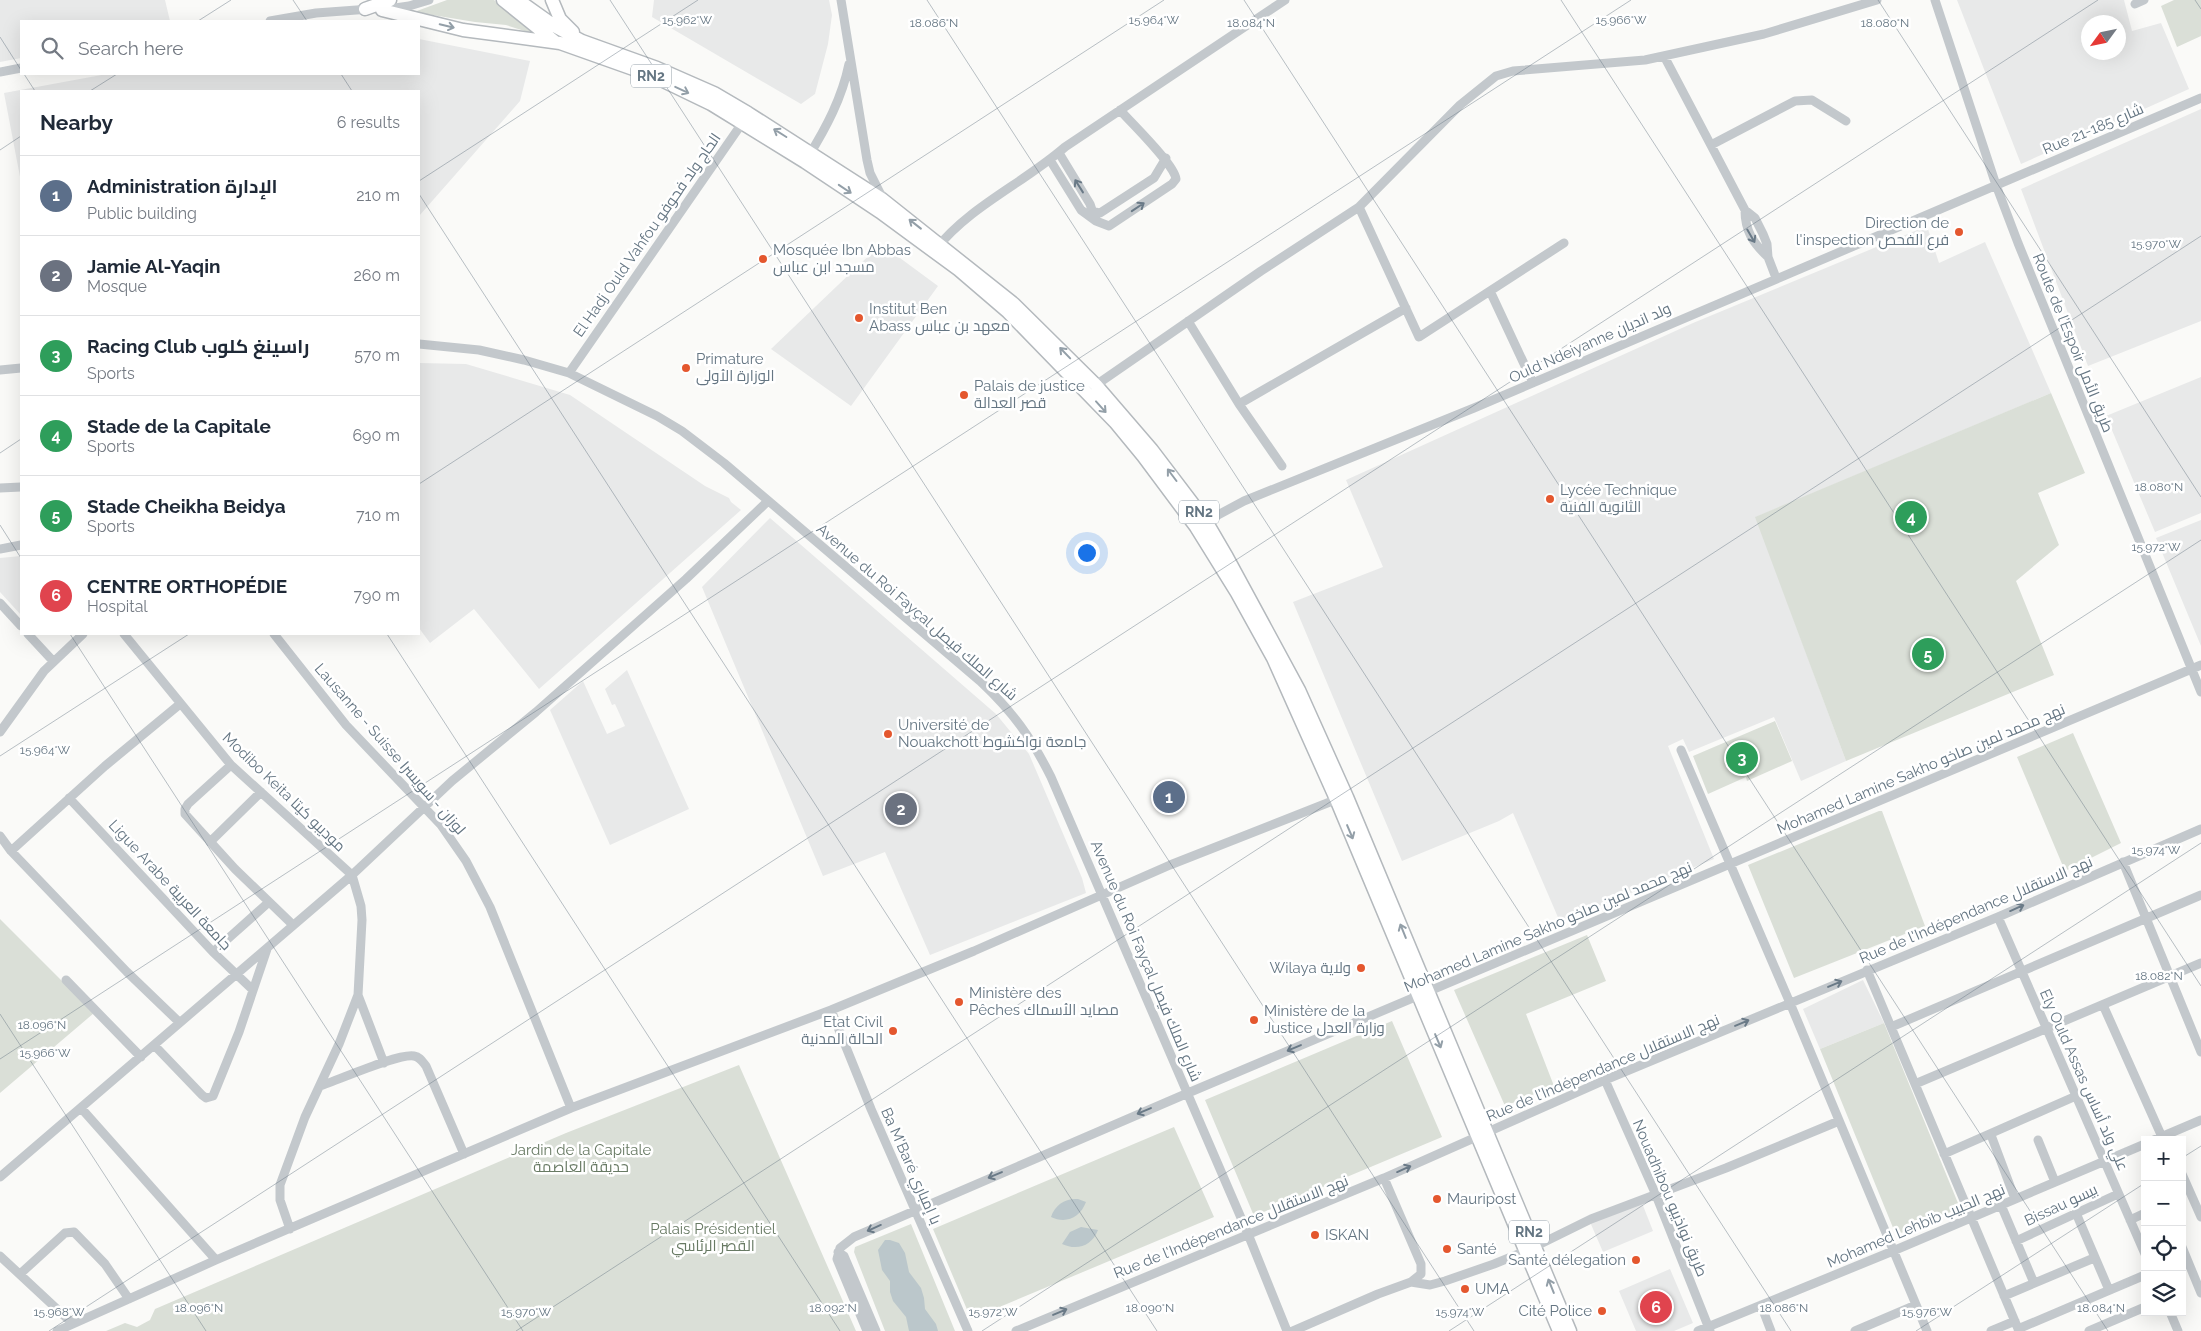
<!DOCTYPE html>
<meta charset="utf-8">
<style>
body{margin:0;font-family:Raleway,Cairo,sans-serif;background:#f6f6f7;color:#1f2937}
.controls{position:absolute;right:15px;bottom:15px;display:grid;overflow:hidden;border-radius:0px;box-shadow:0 5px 20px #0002}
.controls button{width:45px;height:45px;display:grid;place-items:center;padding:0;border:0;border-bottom:1px solid #e0e1e3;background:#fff;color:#1f2937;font:25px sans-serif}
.compass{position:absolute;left:2081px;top:15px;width:45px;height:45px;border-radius:50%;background:#fff;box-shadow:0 5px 20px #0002;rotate:237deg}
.you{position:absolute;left:1086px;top:552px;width:18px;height:18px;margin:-12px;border:4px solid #fff;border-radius:50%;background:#1a73e8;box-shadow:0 0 0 8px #1a73e833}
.badge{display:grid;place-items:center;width:32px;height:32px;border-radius:50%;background:#e4572e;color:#fff;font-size:16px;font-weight:700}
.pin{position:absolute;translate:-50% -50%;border:2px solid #fff;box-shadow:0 1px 5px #0006}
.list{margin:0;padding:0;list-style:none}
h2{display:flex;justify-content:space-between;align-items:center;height:65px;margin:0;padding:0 20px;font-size:21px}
h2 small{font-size:16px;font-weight:400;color:#747a83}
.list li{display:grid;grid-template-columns:32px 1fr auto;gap:15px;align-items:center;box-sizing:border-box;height:80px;padding:0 20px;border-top:1px solid #e0e1e3}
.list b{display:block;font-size:19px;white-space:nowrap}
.list p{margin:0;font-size:16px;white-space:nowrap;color:#747a83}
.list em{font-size:16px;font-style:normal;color:#747a83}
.icon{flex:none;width:28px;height:28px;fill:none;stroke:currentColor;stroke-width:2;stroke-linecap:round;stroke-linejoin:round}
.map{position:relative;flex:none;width:2201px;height:1331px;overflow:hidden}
.search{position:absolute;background:#fff;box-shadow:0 5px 20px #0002;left:20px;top:20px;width:400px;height:55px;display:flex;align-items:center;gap:12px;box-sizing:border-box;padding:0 18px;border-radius:0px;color:#747a83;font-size:19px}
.panel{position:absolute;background:#fff;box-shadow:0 5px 20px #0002;left:20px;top:90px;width:400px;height:545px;border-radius:0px}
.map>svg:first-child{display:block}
.built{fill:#e8e9e9;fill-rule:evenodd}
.green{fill:#dadfd7}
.water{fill:#bbc7cb}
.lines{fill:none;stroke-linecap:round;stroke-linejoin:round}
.highway-casing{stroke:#b4b9bd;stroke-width:15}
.minor{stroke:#c3c8cc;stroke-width:9}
.highway{stroke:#fff;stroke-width:12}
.oneway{stroke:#939fa8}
.oneway2{stroke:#6a7a87}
.ticks{fill:none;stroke:#657683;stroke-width:1;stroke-opacity:0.45}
.poi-dot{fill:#e4572e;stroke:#fff;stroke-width:2}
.labels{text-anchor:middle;stroke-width:5;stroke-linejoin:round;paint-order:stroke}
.shield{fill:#fff;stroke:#939fa8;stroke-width:1}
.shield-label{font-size:14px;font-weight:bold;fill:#657683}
.street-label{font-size:15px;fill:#657683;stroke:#fff}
.poi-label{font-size:15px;fill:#657683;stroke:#fff;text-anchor:start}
.park-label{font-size:15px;fill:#687a64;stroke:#fff}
.ticks-label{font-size:12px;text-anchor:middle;fill:#657683;stroke:#fff;stroke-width:5;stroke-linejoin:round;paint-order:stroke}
</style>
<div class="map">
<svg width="2201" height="1331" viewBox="0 0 2201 1331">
<rect width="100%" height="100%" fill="#fafaf8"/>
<!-- built -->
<path class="built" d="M0,0h165l5,21h-149v37l-21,4z
M654,0h175l3,15 -4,29 -13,50 -14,10 -149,-87z
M1957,0h167l8,31 29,-8 28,66 -168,75zM2118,22v30h-30v-30z
M419,39l111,22 -10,40 -101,115v-125h-398v91l-17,-89 103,-19h312z
M2201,109v212l-113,45 -67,-177z
M1927,226l12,37 46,-21 66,151 -295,124 90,244 -45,20 -27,-64 -85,35 -6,-13 -15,7 46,113 -154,63 -47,-109 -14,8 -97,40 -109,-259 90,-35 -37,-87 347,-157z
M881,244l57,42 -87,120 -80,-57z
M419,363l47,1 104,31 135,91 24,12 2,4 10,8 -202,179 -65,-80 -44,34 -11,-15z
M2201,377v136l-46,19 -49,-116z
M770,518l226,196 33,40 53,124 4,15 -156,62 -45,-103 -62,24 -121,-289z
M2201,520v126l-45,-108z
M21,556v59l-21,-23v-34z
M627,670l62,139 -79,36 -60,-135 33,-29 24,53 18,-8 -10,-22 -3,1 -7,-16z
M1863,980l21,43 -64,26 -17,-40z
M1642,1203l11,28 -50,21 -13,-30z
M1670,1269l23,54 -19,8h-38l-17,-40z"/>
<!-- green -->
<path class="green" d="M447,0h47l43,35 -31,-10 -31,-3 -61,-10z
M2174,0h27v36l-24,11 -16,-41z
M2051,393l34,80 -47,20 21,52 -43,36 38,94 -208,86 -91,-244z
M1775,721l17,40 -45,20 -1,-4 -38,17 -15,-38z
M2073,733l48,110 -56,28 -48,-114z
M1879,811h3l43,115 -131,52 -46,-113z
M0,919l94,94 -94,80z
M1587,935l19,46 -80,33 28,72 -49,20 -51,-116z
M1392,1021l50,116 -188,79 -49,-116z
M1884,1023l76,185 -64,27 -76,-186z
M739,1065l117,266h-750l19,-8 12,4 13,-7 5,-11 411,-176z
M1174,1127l40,90 -243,102 -38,-90z
M911,1224l44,107h-70l-31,-79 1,-5z"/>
<!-- water -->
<path class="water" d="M1078,1199l8,3c-6,16 -20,22 -35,15 4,-12 14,-19 27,-18z
M1081,1227l17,3c-6,16 -21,21 -36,14l8,-12z
M885,1240h5l9,3 6,10 4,19 12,16 3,10 1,11 11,15 2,7h-29l-3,-14 -13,-16 -3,-9v-11l-8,-11 -4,-20z"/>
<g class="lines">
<!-- highway casing -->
<g class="highway-casing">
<path id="highway" d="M503,0l51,41
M518,0l38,27 26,14 75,27 57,25 34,20 134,86 132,105 82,81 56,65 54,71 21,36 72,133 48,107 223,534
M552,0l8,19 13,13
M365,9l25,-9
M382,10l81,20 97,13 93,33 58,28 94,58 75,50 79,58 49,42 107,110 28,34 53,71 41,66 36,65 63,141 223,532"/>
</g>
<!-- minor -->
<path class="minor" d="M841,0l26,160 3,13 12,24
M1935,0l61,185 22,58 183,449
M2135,4l9,-4
M388,9l21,-3 20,-6
M270,21l46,-8 54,-4
M1664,56l81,154 10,8 8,16 4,10 1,13 8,21
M0,72l21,-4
M1711,145l84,-44 17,-1 34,21
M1059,153l31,51 4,12
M808,157c18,-29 34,-59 41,-93
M1050,160l31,50 15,11 13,5 63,-42 4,-5c-2,-15 -43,-54 -56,-69
M1359,207l60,130 145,-94
M1745,210c0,21 8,33 23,47
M1092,211l8,2 54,-35 12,-20
M936,249c34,-43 88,-66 129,-102l220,-147
M1490,291l43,92
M1188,321l51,83 43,62
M419,344l60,6 45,10 45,13 88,43 25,15 42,32 256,218c33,31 51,56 71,96l197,457 39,97
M0,370l21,-2
M569,373l176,-254
M1096,385l165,-114 98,-64 101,-102 36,-29 17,-5 132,-11 119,-26 113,-34
M1239,404l167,-96
M0,488l21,-1
M1203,523l41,-22 230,-93 727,-310
M0,549l21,-4
M0,603l21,23
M28,634l25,27
M124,634l107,131 121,110 9,31 1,14 -4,75 -19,49 -34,73 -25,68v15l10,29
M274,634l72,91 95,100 25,36 24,46 81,201
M0,732l44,-61 39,-37
M1681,750l109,253 137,328
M231,765l-43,39 -3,5v5l50,55 57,55
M69,798l144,154 40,38
M0,836l11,15 116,121 52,50
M210,842l51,-50
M11,851l94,-85 75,-62
M2123,862l78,190
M1998,917l147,337
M213,952l56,-50
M1867,970l152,361
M66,980l75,77
M358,995l26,68
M2103,1005l59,132
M831,1010l40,99 97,222
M1891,1027l310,-132
M154,1045l48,50 4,3 7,-2 26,-64 28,-83
M1605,1080l51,115 54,136
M1915,1084l286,-121
M320,1086c19,-6 78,-33 94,-30 6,1 8,5 12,10l38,88
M81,1108l135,152
M1991,1135l24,64
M2038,1140l17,42
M2154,1140l47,-20
M1944,1154l132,-58
M2182,1174l19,43
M0,1177l352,-302 100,-94 84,-69 150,-133 82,-78
M1384,1178l37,86v10l-10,8
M2001,1205l33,78
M2076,1213l33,77
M2130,1220l15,-7
M2016,1241l102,-47
M2182,1247l19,46
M838,1252l6,4 32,75
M0,1256l73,68
M20,1274l45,-41 9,-1 31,32 24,35
M2004,1296l90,-38
M1761,1305l10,26
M2170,1312l8,19
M2018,1329l127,-54
M57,1331l159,-71 355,-152 260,-98 143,-59 196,-86 170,-67
M867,1331l-30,-72 3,-11 14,-11 334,-144 1013,-428
M1016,1331l368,-153 221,-98 393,-163 203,-88
M1293,1331l85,-37 33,-12 19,3 15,-4 49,-17 32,-13 65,-32 135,-51 113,-47
M1698,1331l195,-80 252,-107
M1855,1331l61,-26
M1991,1331l24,-10
M2089,1331l56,-24"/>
<!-- highway -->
<use href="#highway" class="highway"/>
</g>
<!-- one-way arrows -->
<defs><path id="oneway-shaft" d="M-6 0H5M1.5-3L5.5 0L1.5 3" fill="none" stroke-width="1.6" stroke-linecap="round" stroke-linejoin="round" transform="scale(1.25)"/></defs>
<g class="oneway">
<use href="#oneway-shaft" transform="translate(447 26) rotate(13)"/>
<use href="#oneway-shaft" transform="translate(682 90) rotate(25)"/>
<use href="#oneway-shaft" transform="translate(780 133) rotate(-148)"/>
<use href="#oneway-shaft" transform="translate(845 189) rotate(34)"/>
<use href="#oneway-shaft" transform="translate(915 224) rotate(-142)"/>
<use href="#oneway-shaft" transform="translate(1065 353) rotate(-134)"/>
<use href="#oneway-shaft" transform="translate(1101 407) rotate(48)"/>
<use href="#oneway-shaft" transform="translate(1172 475) rotate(-127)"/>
<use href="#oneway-shaft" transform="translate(1350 832) rotate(67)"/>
<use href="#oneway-shaft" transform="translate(1403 931) rotate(-112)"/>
<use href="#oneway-shaft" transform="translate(1438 1041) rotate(67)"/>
<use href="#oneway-shaft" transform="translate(1551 1286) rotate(-112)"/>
</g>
<g class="oneway2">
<use href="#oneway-shaft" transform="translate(1079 186) rotate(-122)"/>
<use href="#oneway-shaft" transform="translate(1138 207) rotate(-34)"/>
<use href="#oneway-shaft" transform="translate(1751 236) rotate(60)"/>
<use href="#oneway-shaft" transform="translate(2017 908) rotate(-24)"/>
<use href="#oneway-shaft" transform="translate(1835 984) rotate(-23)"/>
<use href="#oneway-shaft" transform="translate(1742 1023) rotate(-23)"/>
<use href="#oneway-shaft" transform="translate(1294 1048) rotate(157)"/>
<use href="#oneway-shaft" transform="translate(1144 1111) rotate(157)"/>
<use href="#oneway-shaft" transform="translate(1404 1169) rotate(-24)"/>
<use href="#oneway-shaft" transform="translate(995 1175) rotate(157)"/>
<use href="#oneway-shaft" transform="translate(874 1228) rotate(156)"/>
<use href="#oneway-shaft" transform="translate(1060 1312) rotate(-23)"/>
</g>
<!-- ticks -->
<path class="ticks" d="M293,0l14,21M610,0l864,1331M927,0l864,1331M1244,0l864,1331M1561,0l640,986M1878,0l323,497M2195,0l6,9M198,21l33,-21M0,37l21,33M24,74l11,17M341,74l11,17M90,91l27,-17M0,150l21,-14M419,181l279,-181M419,194l738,1137M0,453l21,-14M419,484l745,-484M0,525l21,33M70,634l453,697M387,634l453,697M0,756l189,-122M0,1014l206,317M0,1059l1631,-1059M2182,1158l19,-12M49,1331l2049,-1331M516,1331l1685,-1095M982,1331l1219,-791M1449,1331l752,-488M1916,1331l229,-148"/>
<!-- markers -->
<g class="poi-dot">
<circle cx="1959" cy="232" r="5"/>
<circle cx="763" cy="259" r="5"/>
<circle cx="859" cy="318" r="5"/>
<circle cx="686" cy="368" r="5"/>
<circle cx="964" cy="395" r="5"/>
<circle cx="1550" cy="499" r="5"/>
<circle cx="888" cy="734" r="5"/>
<circle cx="1361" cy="968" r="5"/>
<circle cx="959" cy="1002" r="5"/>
<circle cx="1254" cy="1020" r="5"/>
<circle cx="893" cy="1031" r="5"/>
<circle cx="1437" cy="1199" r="5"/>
<circle cx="1315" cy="1235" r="5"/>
<circle cx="1447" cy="1249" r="5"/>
<circle cx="1636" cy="1260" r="5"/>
<circle cx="1465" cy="1289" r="5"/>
<circle cx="1602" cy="1311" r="5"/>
</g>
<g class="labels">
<!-- shield labels -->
<g class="shield">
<rect x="631" y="64.5" width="40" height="23" rx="4"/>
<rect x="1179" y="500.5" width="40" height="23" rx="4"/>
<rect x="1509" y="1220.5" width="40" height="23" rx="4"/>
</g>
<g class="shield-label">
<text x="651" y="81">RN2</text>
<text x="1199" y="517">RN2</text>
<text x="1529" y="1237">RN2</text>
</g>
<!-- street labels -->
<g class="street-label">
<text transform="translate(2093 129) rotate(-23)" y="5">Rue 21-185 شارع</text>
<text transform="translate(647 235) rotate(-55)" y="5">El Hadj Ould Vahfou الحاج ولد فحوفو</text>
<text transform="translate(1590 343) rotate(-24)" y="5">Ould Ndeiyanne ولد انديان</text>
<text transform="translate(2073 343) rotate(68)" y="5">Route de l’Espoir طريق الأمل</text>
<text transform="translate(917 612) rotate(41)" y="5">Avenue du Roi Fayçal شارع الملك فيصل</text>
<text transform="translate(390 749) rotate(49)" y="5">Lausanne - Suisse لوزان - سويسرا</text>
<text transform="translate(1921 769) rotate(-23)" y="5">Mohamed Lamine Sakho نهج محمد لمين صاخو</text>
<text transform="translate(284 792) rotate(44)" y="5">Modibo Keita موديبو كيتا</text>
<text transform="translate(170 885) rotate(47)" y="5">Ligue Arabe جامعة العربية</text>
<text transform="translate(1976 910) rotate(-23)" y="5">Rue de l'Indépendance نهج الاستقلال</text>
<text transform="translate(1548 927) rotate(-23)" y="5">Mohamed Lamine Sakho نهج محمد لمين صاخو</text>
<text transform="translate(1146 961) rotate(67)" y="5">Avenue du Roi Fayçal شارع الملك فيصل</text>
<text transform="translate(1603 1068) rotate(-23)" y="5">Rue de l'Indépendance نهج الاستقلال</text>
<text transform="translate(2084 1080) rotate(66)" y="5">Ely Ould Assas علي ولد أساس</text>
<text transform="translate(911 1166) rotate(66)" y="5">Ba M'Baré با إمباري</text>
<text transform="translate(1670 1198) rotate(67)" y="5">Nouadhibou طريق نواذيبو</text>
<text transform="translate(2061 1205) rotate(-25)" y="5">Bissau بيسو</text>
<text transform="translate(1916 1226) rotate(-23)" y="5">Mohamed Lehbib نهج الحبيب</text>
<text transform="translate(1231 1227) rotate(-22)" y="5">Rue de l'Indépendance نهج الاستقلال</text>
</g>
<!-- poi labels -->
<g class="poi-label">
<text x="1949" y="228" text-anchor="end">Direction de<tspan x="1949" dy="17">l'inspection فرع الفحص</tspan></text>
<text x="773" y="255">Mosquée Ibn Abbas<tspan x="773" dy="17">مسجد ابن عباس</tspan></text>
<text x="869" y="314">Institut Ben<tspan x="869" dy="17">Abass معهد بن عباس</tspan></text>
<text x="696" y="364">Primature<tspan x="696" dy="17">الوزارة الأولى</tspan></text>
<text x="974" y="391">Palais de justice<tspan x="974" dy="17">قصر العدالة</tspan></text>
<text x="1560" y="495">Lycée Technique<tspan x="1560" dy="17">الثانوية الفنية</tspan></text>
<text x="898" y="730">Université de<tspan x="898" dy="17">Nouakchott جامعة نواكشوط</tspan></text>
<text x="1351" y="973" text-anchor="end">Wilaya ولاية</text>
<text x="969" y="998">Ministère des<tspan x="969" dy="17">Pêches مصايد الأسماك</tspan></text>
<text x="1264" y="1016">Ministère de la<tspan x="1264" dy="17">Justice وزارة العدل</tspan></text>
<text x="883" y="1027" text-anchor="end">Etat Civil<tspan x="883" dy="17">الحالة المدنية</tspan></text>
<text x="1447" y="1204">Mauripost</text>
<text x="1325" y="1240">ISKAN</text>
<text x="1457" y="1254">Santé</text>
<text x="1626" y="1265" text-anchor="end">Santé délegation</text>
<text x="1475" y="1294">UMA</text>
<text x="1592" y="1316" text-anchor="end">Cité Police</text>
</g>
<!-- park labels -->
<g class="park-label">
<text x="581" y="1155">Jardin de la Capitale<tspan x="581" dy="17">حديقة العاصمة</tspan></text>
<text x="713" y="1234">Palais Présidentiel<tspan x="713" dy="17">القصر الرئاسي</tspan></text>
</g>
</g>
<g class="ticks-label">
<text x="687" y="24">15.962°W</text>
<text x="1154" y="24">15.964°W</text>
<text x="1621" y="24">15.966°W</text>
<text x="934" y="27">18.086°N</text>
<text x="1251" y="27">18.084°N</text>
<text x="1885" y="27">18.080°N</text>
<text x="2156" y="248">15.970°W</text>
<text x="2159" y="491">18.080°N</text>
<text x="2156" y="551">15.972°W</text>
<text x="45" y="754">15.964°W</text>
<text x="2156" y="854">15.974°W</text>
<text x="2159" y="980">18.082°N</text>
<text x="42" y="1029">18.096°N</text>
<text x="45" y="1057">15.966°W</text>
<text x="199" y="1312">18.096°N</text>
<text x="833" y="1312">18.092°N</text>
<text x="1150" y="1312">18.090°N</text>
<text x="1784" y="1312">18.086°N</text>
<text x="2101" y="1312">18.084°N</text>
<text x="59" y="1316">15.968°W</text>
<text x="526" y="1316">15.970°W</text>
<text x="993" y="1316">15.972°W</text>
<text x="1460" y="1316">15.974°W</text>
<text x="1927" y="1316">15.976°W</text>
</g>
</svg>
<div class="controls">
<button>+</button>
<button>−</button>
<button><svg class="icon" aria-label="locate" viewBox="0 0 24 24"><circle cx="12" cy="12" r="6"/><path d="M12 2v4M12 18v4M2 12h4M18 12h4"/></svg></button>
<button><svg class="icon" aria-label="layers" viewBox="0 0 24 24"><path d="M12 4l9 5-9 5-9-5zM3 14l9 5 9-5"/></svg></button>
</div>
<svg class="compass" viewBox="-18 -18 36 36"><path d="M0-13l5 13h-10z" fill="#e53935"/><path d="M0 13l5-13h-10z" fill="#747a83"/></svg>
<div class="you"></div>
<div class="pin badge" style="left:1169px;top:797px;background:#5c6f8a">1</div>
<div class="pin badge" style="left:901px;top:809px;background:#6b7280">2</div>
<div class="pin badge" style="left:1742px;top:758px;background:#2e9e5b">3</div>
<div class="pin badge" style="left:1911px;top:517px;background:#2e9e5b">4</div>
<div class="pin badge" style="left:1928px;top:654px;background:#2e9e5b">5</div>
<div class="pin badge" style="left:1656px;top:1307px;background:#e0444e">6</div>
<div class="search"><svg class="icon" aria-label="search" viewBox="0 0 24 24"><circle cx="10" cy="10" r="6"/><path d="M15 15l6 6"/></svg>Search here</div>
<section class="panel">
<h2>Nearby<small>6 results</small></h2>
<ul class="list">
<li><span class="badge" style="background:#5c6f8a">1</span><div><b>Administration الإدارة</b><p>Public building</p></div><em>210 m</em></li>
<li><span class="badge" style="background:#6b7280">2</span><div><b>Jamie Al-Yaqin</b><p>Mosque</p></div><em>260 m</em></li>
<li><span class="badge" style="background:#2e9e5b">3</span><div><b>Racing Club راسينغ كلوب</b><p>Sports</p></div><em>570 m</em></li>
<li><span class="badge" style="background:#2e9e5b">4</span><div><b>Stade de la Capitale</b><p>Sports</p></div><em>690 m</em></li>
<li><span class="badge" style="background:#2e9e5b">5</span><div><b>Stade Cheikha Beidya</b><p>Sports</p></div><em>710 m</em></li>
<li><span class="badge" style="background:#e0444e">6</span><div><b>CENTRE ORTHOPÉDIE</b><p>Hospital</p></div><em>790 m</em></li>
</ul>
</section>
</div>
